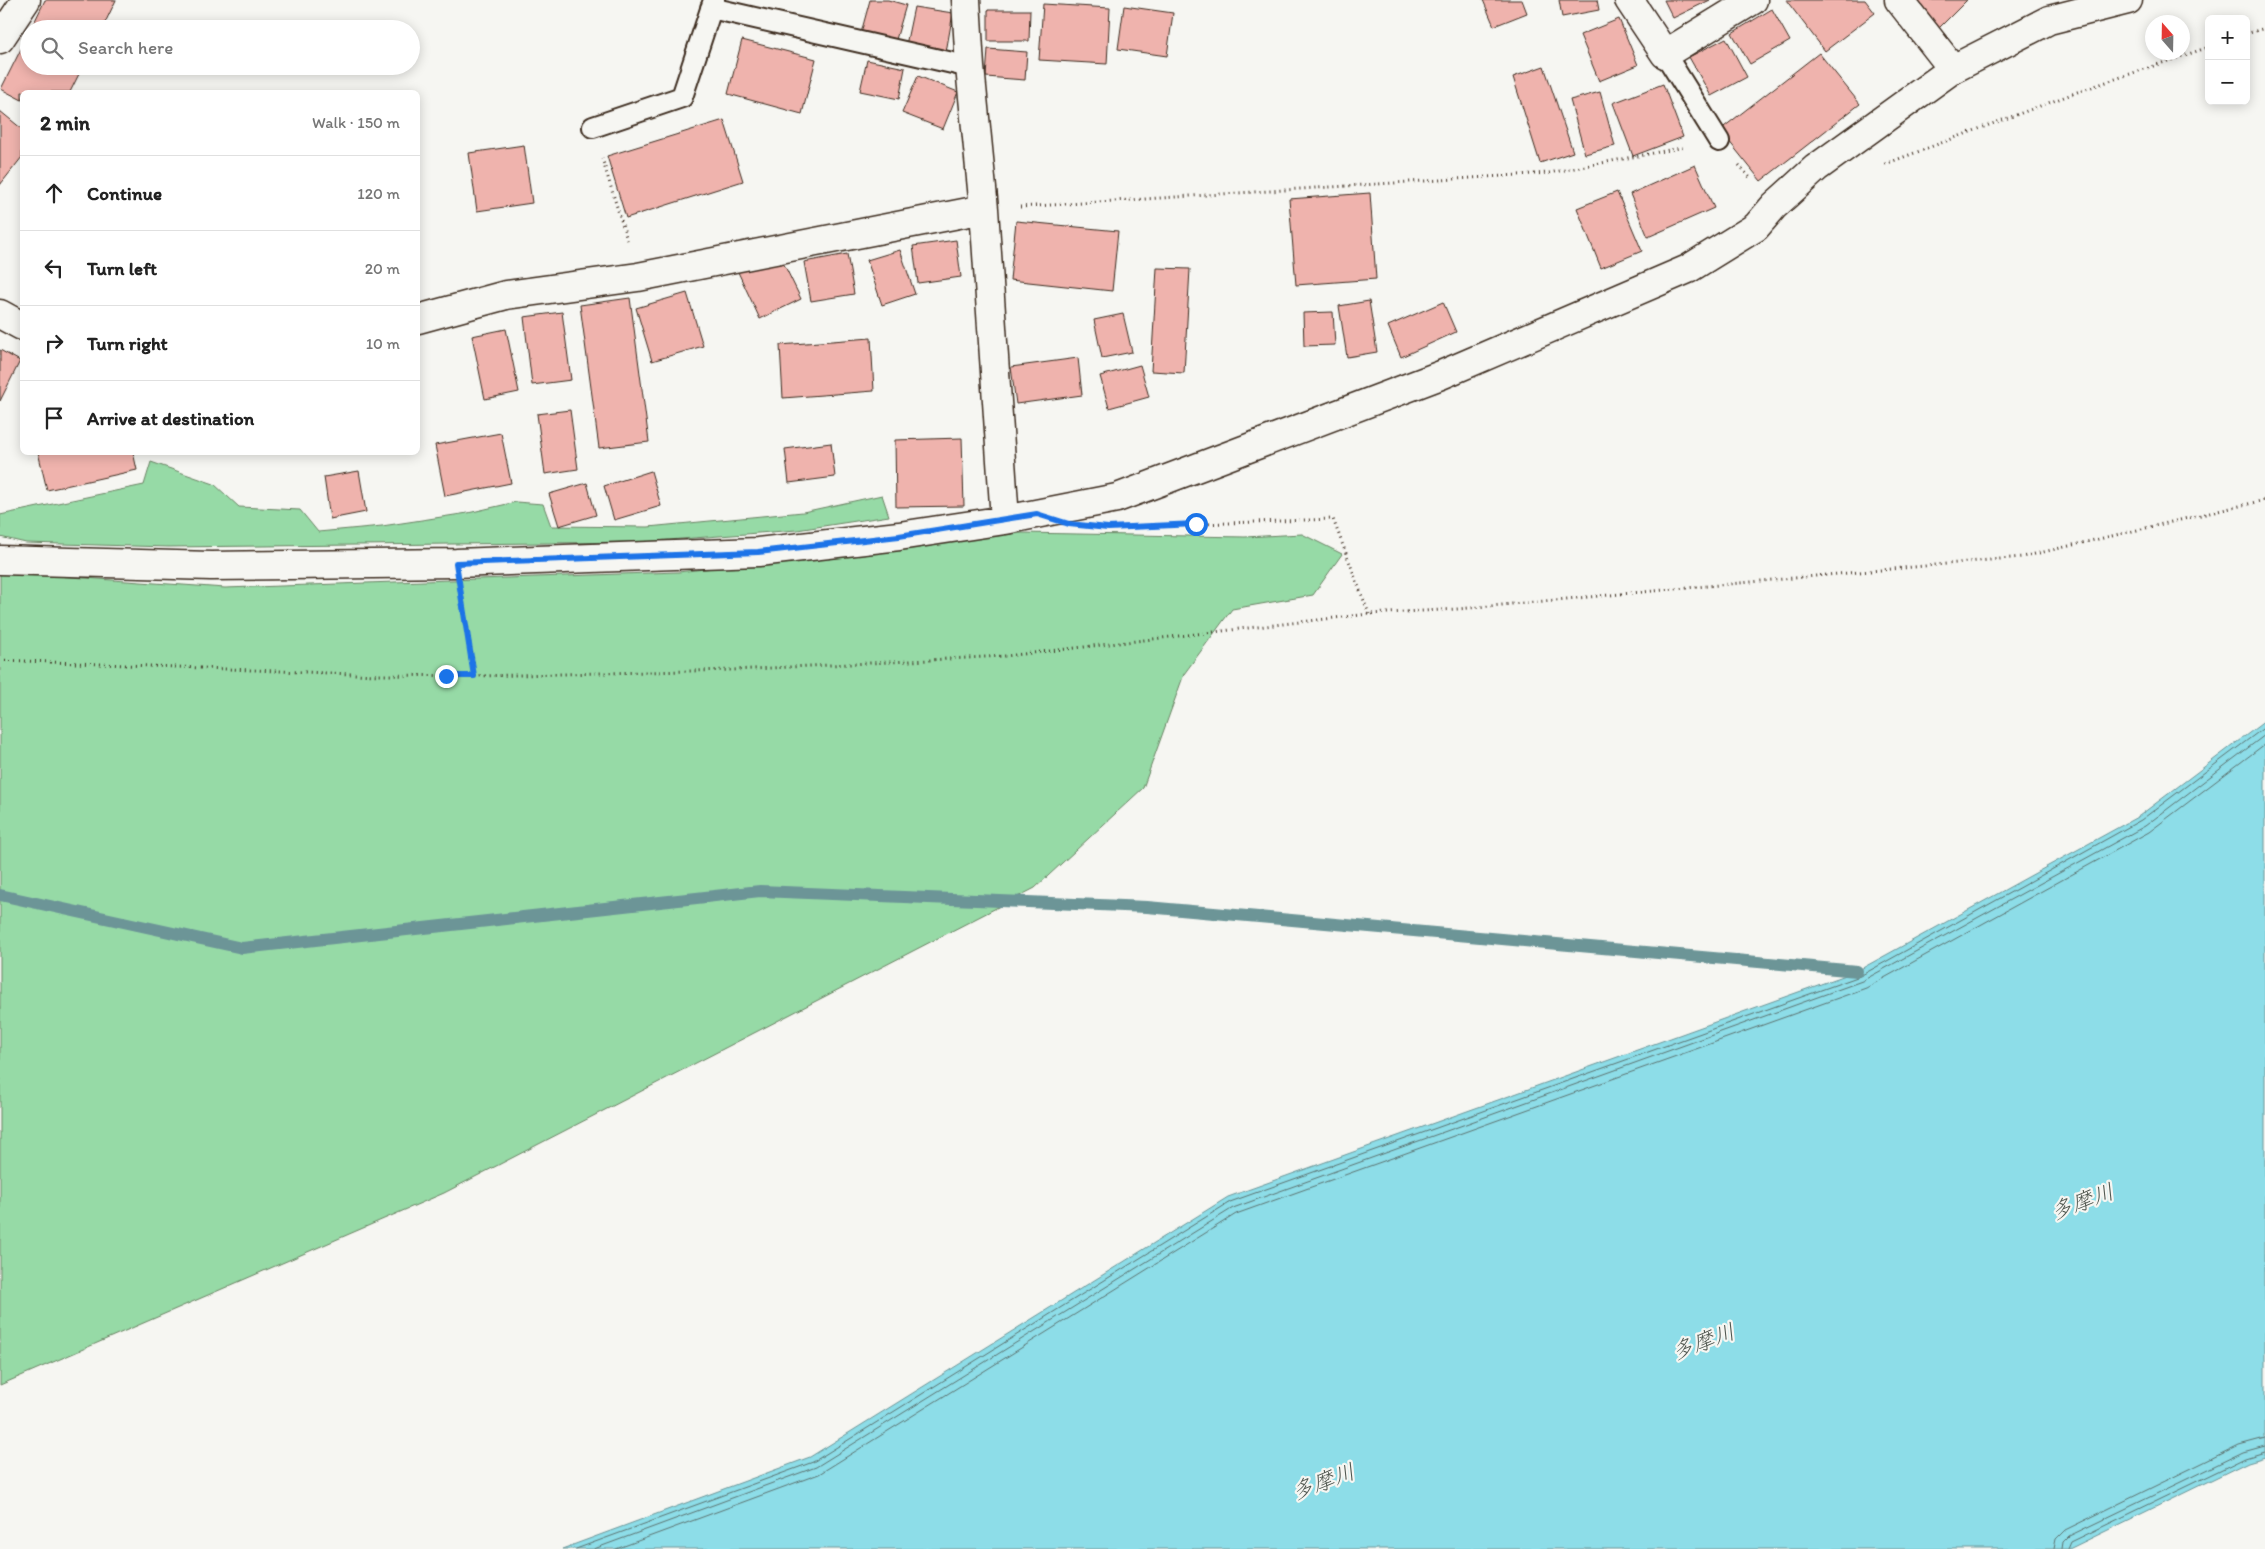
<!DOCTYPE html>
<meta charset="utf-8">
<style>
body{margin:0;font-family:Itim,"Klee One",sans-serif;background:#f2f2f2;color:#222}
.controls{position:absolute;right:15px;top:15px;display:grid;overflow:hidden;border-radius:8px;box-shadow:0 2px 12px #0003}
.controls button{width:45px;height:45px;display:grid;place-items:center;padding:0;border:0;border-bottom:1px solid #e0e0e0;background:#fff;color:#222;font:25px sans-serif}
.compass{position:absolute;left:2145px;top:15px;width:45px;height:45px;border-radius:50%;background:#fff;box-shadow:0 2px 12px #0003;rotate:340deg}
.stop{position:absolute;width:15px;height:15px;margin:-11px;border:4px solid #1a73e8;border-radius:50%;background:#fff}
.stop.end{background:#1a73e8;border-color:#fff;box-shadow:0 1px 5px #0008}
.list{margin:0;padding:0;list-style:none}
h2{display:flex;justify-content:space-between;align-items:center;height:65px;margin:0;padding:0 20px;font-size:21px}
h2 small{font-size:16px;font-weight:400;color:#767676}
.list li{display:grid;grid-template-columns:32px 1fr auto;gap:15px;align-items:center;box-sizing:border-box;height:75px;padding:0 20px;border-top:1px solid #e0e0e0}
.list b{display:block;font-size:19px;white-space:nowrap}
.list em{font-size:16px;font-style:normal;color:#767676}
.icon{flex:none;width:28px;height:28px;fill:none;stroke:currentColor;stroke-width:2;stroke-linecap:round;stroke-linejoin:round}
.map{position:relative;flex:none;width:2265px;height:1549px;overflow:hidden}
.search{position:absolute;background:#fff;box-shadow:0 2px 12px #0003;left:20px;top:20px;width:400px;height:55px;display:flex;align-items:center;gap:12px;box-sizing:border-box;padding:0 18px;border-radius:28px;color:#767676;font-size:19px}
.panel{position:absolute;background:#fff;box-shadow:0 2px 12px #0003;left:20px;top:90px;width:400px;height:365px;border-radius:8px}
.map>svg:first-child{display:block}
.green{fill:#96daa6;stroke:#688262}
.water{fill:#8ddde8;stroke:#6c9597}
.lines{fill:none;stroke-linecap:round;stroke-linejoin:round}
.shore{stroke:#5c726f;stroke-width:1}
.stream{stroke:#6c9597;stroke-width:12}
.building{fill:#efb3ad;stroke:#3b2a1e}
.service-casing{stroke:#3b2a1e;stroke-width:24}
.minor-casing{stroke:#3b2a1e;stroke-width:31}
.path{stroke:#3b2a1e;stroke-width:3;stroke-dasharray:1 4;stroke-linecap:butt}
.service{stroke:#f6f6f2;stroke-width:20}
.minor{stroke:#f6f6f2;stroke-width:28}
.route{stroke:#1a73e8;stroke-width:6}
.labels{text-anchor:middle;stroke-width:4.5;stroke-linejoin:round;paint-order:stroke}
.water-label{font-size:22px;font-style:italic;fill:#505750;stroke:#f6f6f2}
</style>
<div class="map">
<svg width="2265" height="1549" viewBox="0 0 2265 1549">
<rect width="100%" height="100%" fill="#f6f6f2"/>
<filter id="ink" filterUnits="userSpaceOnUse"><feTurbulence type="fractalNoise" baseFrequency=".02" numOctaves="2"/><feDisplacementMap in="SourceGraphic" scale="10" xChannelSelector="R" yChannelSelector="G"/><feConvolveMatrix kernelMatrix="1 2 1 2 8 2 1 2 1" color-interpolation-filters="sRGB"/></filter>
<g filter="url(#ink)">
<!-- green -->
<path class="green" d="M151,462l63,22 25,23 61,3 18,22 64,-6 86,-13 48,-11 27,2 8,22 97,1 155,-15 79,-17 7,21 -92,14 -155,12 -474,5 -142,-4 -26,-6v-22l144,-30z
M1022,533l223,4 57,-3 40,20 -29,41 -81,14 -48,65 -41,114 -108,100 -591,305 -444,192v-813l225,16 453,-16z"/>
<!-- water -->
<path class="water" d="M2265,721v736l-17,5 -179,87h-1507l248,-92 418,-260 629,-226 282,-155z"/>
<g class="lines">
<!-- shore -->
<path class="shore" d="M576,1549l237,-87 417,-260 630,-226 281,-156 124,-93
M594,1549l222,-82 417,-259 629,-227 283,-155 120,-91
M616,1549l203,-75 417,-260 630,-226 283,-156 116,-88
M2054,1549l2,-10 9,-9 174,-85 26,-7
M2062,1549l1,-7 6,-6 174,-84 22,-6
M2068,1549l3,-7 174,-84 20,-6"/>
<!-- stream -->
<path class="stream" d="M0,895l242,53 518,-57 387,16 710,64"/>
</g>
<!-- building -->
<path class="building" d="M45,0h71l-14,29h-71z
M870,0h18l18,5 -11,38 -34,-10z
M1483,0h39l5,13 -33,13z
M1559,0h38l2,10 -37,7z
M1664,0h46l-37,18z
M1786,0h79l10,13 -50,38z
M1902,0h65l-32,32z
M1043,4l67,4 -3,56 -68,-4z
M1124,6l49,7 -6,43 -49,-7z
M914,7l39,6 -7,39 -40,-7z
M1772,9l18,32 -40,23 -18,-31z
M988,10h42l-1,31h-41z
M1619,19l19,46 -39,16 -19,-46z
M29,33v33h54l-13,26h-48v8l-21,-11z
M1726,38l21,39 -36,19 -22,-39z
M742,40l74,19 -14,55 -74,-20z
M988,49l39,3 -2,28 -39,-3z
M1819,53l41,51 -99,77 -41,-51z
M867,60l38,8 -6,31 -39,-8z
M1544,66l29,86 -33,11 -27,-86z
M918,76l40,16 -15,37 -41,-16z
M1663,84l20,53 -50,19 -20,-53z
M1600,92l15,54 -30,8 -15,-54z
M0,111l22,18v28l-22,28z
M724,120l19,61 -117,37 -19,-62z
M524,145l8,58 -55,8 -8,-58z
M1695,165l19,43 -66,29 -18,-43z
M1617,192l25,59 -41,17 -24,-60z
M1370,193l6,86 -80,6 -7,-86z
M1016,221l102,10 -6,60 -102,-11z
M956,240l5,37 -43,6 -5,-37z
M900,250l15,44 -33,11 -15,-45z
M778,252l23,47 -41,20 -22,-47z
M847,254l7,40 -43,7 -7,-39z
M1157,268l33,1 -6,104 -33,-2z
M687,293l16,53 -51,15 -16,-53z
M630,298l19,144 -50,6 -19,-143z
M1369,301l8,51 -30,5 -8,-51z
M1443,302l13,30 -55,25 -13,-31z
M562,312l9,68 -39,5 -8,-68z
M1333,312l2,33 -31,1 -1,-33z
M1123,314l9,38 -30,6 -8,-38z
M506,329l13,63 -34,7 -13,-63z
M871,338l3,53 -91,7 -3,-53z
M0,350l20,11 -20,40z
M1078,358l4,37 -66,9 -5,-37z
M1140,365l9,32 -40,11 -9,-32z
M570,410l8,59 -33,5 -8,-60z
M501,433l10,50 -66,13 -10,-51z
M962,438l2,68 -68,1 -1,-67z
M831,443l4,34 -46,6 -4,-34z
M38,452h95l4,18 -90,20z
M359,471l7,41 -36,7 -6,-42z
M651,471l10,35 -47,14 -10,-34z
M587,483l9,32 -37,11 -10,-32z"/>
<g class="lines">
<!-- service casing -->
<g class="service-casing">
<path id="service" d="M711,8l259,59
M1665,54l54,87
M593,127l89,-30 32,-97"/>
</g>
<!-- minor casing -->
<g class="minor-casing">
<path id="minor" d="M966,0l4,67 14,142 21,311
M1629,0l36,54 88,-54
M1899,0l54,69
M0,39l26,-39
M0,314l22,12
M418,319l88,-24 132,-18 346,-68
M0,560l211,6 245,-3 302,-11 141,-16 106,-16 112,-22 324,-123 247,-106 68,-42 18,-21 42,-38 137,-99 96,-49 79,-20"/>
</g>
<!-- path -->
<path class="path" d="M2246,34l19,-6
M602,158l26,85
M1885,164l195,-73 129,-44
M1739,165l13,15
M1020,207l529,-34 136,-26
M1149,526l184,-7 36,95
M462,598l13,78
M0,660l379,15 96,1 258,-6 273,-14 363,-42 89,-5 564,-52 243,-57"/>
<!-- service -->
<use href="#service" class="service"/>
<!-- minor -->
<use href="#minor" class="minor"/>
</g>
</g>
<g class="lines" filter="url(#ink)">
<!-- route -->
<path class="route" d="M446,676h28l-18,-113 302,-11 141,-16 138,-22 32,10 39,4 88,-4"/>
</g>
<g class="labels">
<!-- water labels -->
<g class="water-label">
<text transform="translate(2082 1201) rotate(-20)" y="8">多摩川</text>
<text transform="translate(1703 1341) rotate(-20)" y="8">多摩川</text>
<text transform="translate(1323 1481) rotate(-20)" y="8">多摩川</text>
</g>
</g>
</svg>
<div class="controls">
<button>+</button>
<button>−</button>
</div>
<svg class="compass" viewBox="-18 -18 36 36"><path d="M0-13l5 13h-10z" fill="#e53935"/><path d="M0 13l5-13h-10z" fill="#767676"/></svg>
<div class="stop" style="left:1196px;top:524px"></div>
<div class="stop end" style="left:446px;top:676px"></div>
<div class="search"><svg class="icon" aria-label="search" viewBox="0 0 24 24"><circle cx="10" cy="10" r="6"/><path d="M15 15l6 6"/></svg>Search here</div>
<section class="panel">
<h2>2 min<small>Walk · 150 m</small></h2>
<ul class="list">
<li><svg class="icon" aria-label="ahead" viewBox="0 0 24 24"><path d="M12 20V5M6 11l6-6 6 6"/></svg><div><b>Continue</b></div><em>120 m</em></li>
<li><svg class="icon" aria-label="left" viewBox="0 0 24 24"><path d="M17 20v-9H6M10 6l-5 5 5 5"/></svg><div><b>Turn left</b></div><em>20 m</em></li>
<li><svg class="icon" aria-label="right" viewBox="0 0 24 24"><path d="M7 20v-9h11M14 6l5 5-5 5"/></svg><div><b>Turn right</b></div><em>10 m</em></li>
<li><svg class="icon" aria-label="arrive" viewBox="0 0 24 24"><path d="M6 21V4h12l-3 4 3 4H6"/></svg><div><b>Arrive at destination</b></div></li>
</ul>
</section>
</div>
